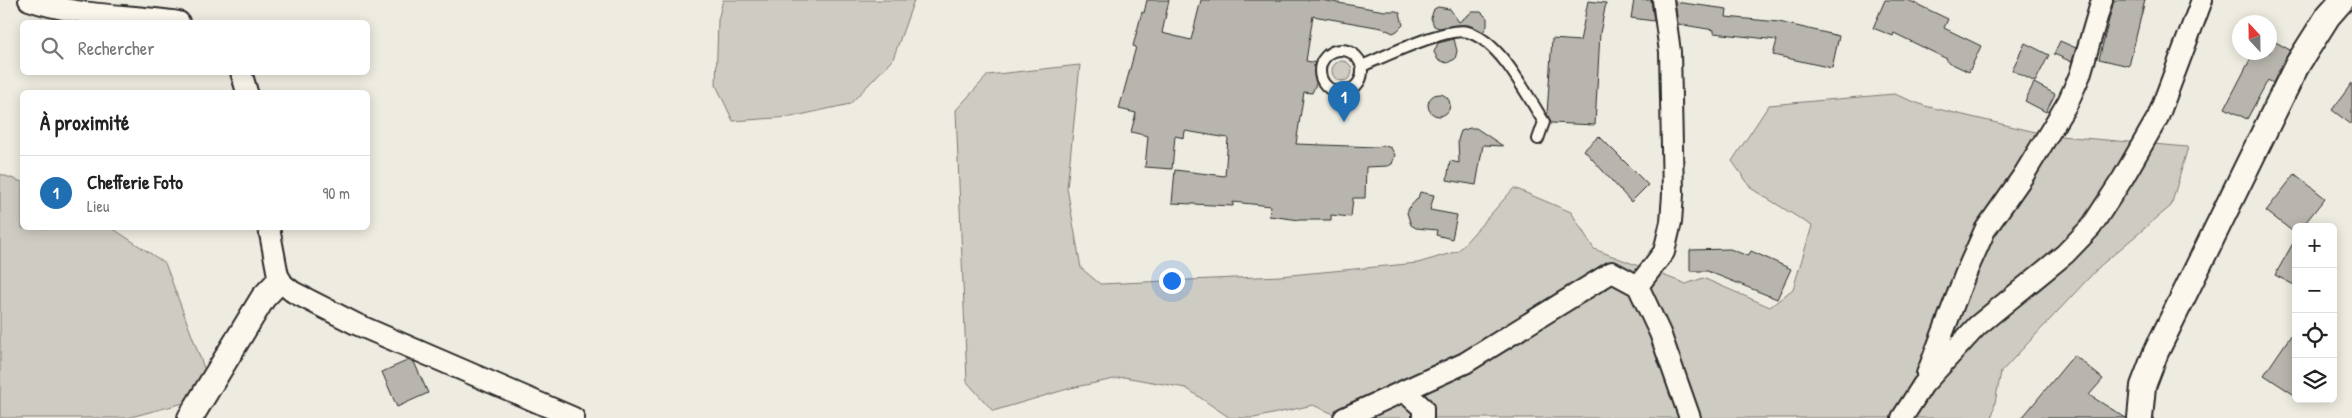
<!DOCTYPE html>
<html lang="fr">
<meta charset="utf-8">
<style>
body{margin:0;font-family:"Patrick Hand",sans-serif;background:#f6f6f6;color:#222}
.controls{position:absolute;right:15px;bottom:15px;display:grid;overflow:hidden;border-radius:8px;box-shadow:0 2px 12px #0003}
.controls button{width:45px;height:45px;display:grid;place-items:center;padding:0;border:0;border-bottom:1px solid #e0e0e0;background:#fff;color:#222;font:25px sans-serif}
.compass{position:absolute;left:2232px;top:15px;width:45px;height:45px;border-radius:50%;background:#fff;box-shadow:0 2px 12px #0003;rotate:338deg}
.you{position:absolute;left:1171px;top:280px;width:18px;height:18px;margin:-12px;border:4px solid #fff;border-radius:50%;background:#1a73e8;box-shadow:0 0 0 8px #1a73e833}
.badge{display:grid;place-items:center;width:32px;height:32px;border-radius:50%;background:#1f6fb2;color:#fff;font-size:16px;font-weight:700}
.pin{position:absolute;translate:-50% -41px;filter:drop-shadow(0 1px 2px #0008)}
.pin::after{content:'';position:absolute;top:26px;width:18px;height:15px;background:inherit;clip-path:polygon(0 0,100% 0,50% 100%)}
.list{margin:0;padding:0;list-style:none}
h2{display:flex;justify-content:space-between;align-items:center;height:65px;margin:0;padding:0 20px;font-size:21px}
h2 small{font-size:16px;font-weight:400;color:#767676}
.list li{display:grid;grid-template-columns:32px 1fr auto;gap:15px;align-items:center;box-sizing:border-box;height:75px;padding:0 20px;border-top:1px solid #e0e0e0}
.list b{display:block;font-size:19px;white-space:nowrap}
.list p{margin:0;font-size:16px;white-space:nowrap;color:#767676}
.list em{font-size:16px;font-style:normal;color:#767676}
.icon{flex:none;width:28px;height:28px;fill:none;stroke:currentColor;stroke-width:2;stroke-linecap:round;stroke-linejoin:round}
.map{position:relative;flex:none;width:2352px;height:418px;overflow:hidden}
.search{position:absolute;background:#fff;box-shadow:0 2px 12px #0003;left:20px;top:20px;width:350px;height:55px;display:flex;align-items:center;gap:12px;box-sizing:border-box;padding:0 18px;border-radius:8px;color:#767676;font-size:19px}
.panel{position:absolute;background:#fff;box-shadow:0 2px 12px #0003;left:20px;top:90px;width:350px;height:140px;border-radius:8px}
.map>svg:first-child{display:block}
.green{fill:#cecbc2;stroke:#7c7b76}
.building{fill:#b8b5ae;stroke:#2b2b2b}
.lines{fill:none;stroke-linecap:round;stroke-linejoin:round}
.service-casing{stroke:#2b2b2b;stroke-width:14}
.minor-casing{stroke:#2b2b2b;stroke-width:24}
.tertiary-casing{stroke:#2b2b2b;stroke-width:28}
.service{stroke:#fbf7ec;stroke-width:10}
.minor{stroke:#fbf7ec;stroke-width:20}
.tertiary{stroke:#fbf7ec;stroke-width:24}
</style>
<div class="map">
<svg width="2352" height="418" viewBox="0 0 2352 418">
<rect width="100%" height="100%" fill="#eeebe0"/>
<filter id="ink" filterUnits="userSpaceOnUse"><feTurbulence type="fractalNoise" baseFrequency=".02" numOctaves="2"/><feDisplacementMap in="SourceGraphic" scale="10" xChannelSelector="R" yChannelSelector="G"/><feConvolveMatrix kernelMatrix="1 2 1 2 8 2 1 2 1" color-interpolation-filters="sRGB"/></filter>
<g filter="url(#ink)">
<!-- green -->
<path class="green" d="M723,0h191l-21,59 -43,45 -59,13 -58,4 -17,-36 2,-65z
M1332 71a10 10 0 1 1 20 0a10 10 0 1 1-20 0Z
M1080,65l-13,123 14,80 19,16 180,-8 138,-13 40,-12 56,-63 57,24 23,37 92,35 17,-6 67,29 23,-18 19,-63 -60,-37 -20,-28 37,-56 125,-11 31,12 123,29 140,12 -17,59 -71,60 -99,106 -9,46h-649l-30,-13 -59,13h-24l-44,-30 -62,-11 -53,11 -78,23 -26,-29 -11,-272 32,-35z
M0,174l22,8v46h90l53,35 49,132 -87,23h-127z"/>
<!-- building -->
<path class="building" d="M1147,0h22l-7,33 29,7 10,-40h120l64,11h11l4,2 3,12 -6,6 -4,2 -11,-5 -69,-12 -7,45 11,2 2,14 -7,16 -8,-1 -8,52 81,3 6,-2 8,3 4,7 -3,9 -4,2 -22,1 -1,31h-12l-2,19 -20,-2v5h-31l-31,-4 2,-10 -38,-4v4l-61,-3 3,-33 50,6 3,-38 -43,-7 -1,7 -9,-2 -3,33 -27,-2 3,-31 -17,-4 5,-19 -17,-4 17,-62 -3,-1 9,-34 2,1z
M1634,0h17l3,21 -23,-3z
M1885,0h23l40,19 -4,9 37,18 -12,26 -23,-11 1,-2 -53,-26 -1,3 -20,-8z
M2114,0h31l-16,66 -30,-7z
M1588,1l18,2 -6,30 -5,92 -44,-2 -4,-9 5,-75 28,2z
M1675,2l52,7 -1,8 53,5 60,14 -7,32 -59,-13 4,-15 -63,-7v-3l-36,-6z
M1438,7l12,2 9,13 13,-10h9l6,6v8l-4,6 -15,-7h-11l-18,3 -5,-2 -3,-8 3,-9z
M1454,39l3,12 -2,8 -8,4 -9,-3 -4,-8 4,-9z
M2270,39l20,11 -17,33 -5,-3 -21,39 -22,-11 29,-56h16z
M2060,41l16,7 -4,14 -18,-8z
M2025,43l24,12 -14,27 -23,-12z
M2034,83l21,11 -9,18 -21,-11z
M2352,83v42l-20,-15z
M1428 105a11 11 0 1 1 22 0a11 11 0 1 1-22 0Z
M1470,128h6l27,18 -20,-1 -7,40 -29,-5 3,-19 9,2 -1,-23 3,-9z
M1599,136l49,49 -17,17 -47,-52z
M2295,174l30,24 -23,29h-6v7l-30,-23z
M1420,192l14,3 -4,15 27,5 -5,24 -16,-4 1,-5 -21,-2 -5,-3 -4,-12 2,-5 9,-10z
M2296,238v48l-21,-11z
M1730,249l18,7 3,-5 40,18 -14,30 -70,-28h-17v-21z
M2296,328v68l-32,-21z
M2074,355l29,24 -14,16 37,23h-104z
M409,360l5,2 14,31 -31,14 -15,-35z"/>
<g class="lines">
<!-- service casing -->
<g class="service-casing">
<path id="service" d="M1320 71a21 21 0 1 1 42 0a21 21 0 1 1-42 0Z
M1362,66c21,-9 85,-40 106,-34 33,10 58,62 76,90l-6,17"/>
</g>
<!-- minor casing -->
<g class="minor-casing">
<path id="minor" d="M29,0c49,17 100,14 150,22
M241,72l6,20
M269,228l10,53 14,11 63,32 218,94
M1638,286l26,-34 7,-30 2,-28 -3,-142 -7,-52
M1927,374l38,-99 20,-45 38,-54 45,-74 12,-27 22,-75
M1405,392l18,16v10
M1344,418l121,-55 147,-91 26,14 22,47 30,85
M1902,418l21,-33 54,-59 88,-72 26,-27 32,-49 35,-61 44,-117"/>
</g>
<!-- tertiary casing -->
<g class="tertiary-casing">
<path id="tertiary" d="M190,418l73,-120 16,-17
M2140,418l3,-32 13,-34 141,-287 31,-49 14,-16"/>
</g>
<!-- service -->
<use href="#service" class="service"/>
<!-- minor -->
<use href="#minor" class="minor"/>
<!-- tertiary -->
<use href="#tertiary" class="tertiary"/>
</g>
</g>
</svg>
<div class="controls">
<button>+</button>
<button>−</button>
<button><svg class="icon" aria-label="locate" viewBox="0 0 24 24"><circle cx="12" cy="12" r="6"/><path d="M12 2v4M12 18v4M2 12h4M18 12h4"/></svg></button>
<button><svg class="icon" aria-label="layers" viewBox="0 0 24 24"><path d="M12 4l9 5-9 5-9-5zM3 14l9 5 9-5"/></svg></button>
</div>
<svg class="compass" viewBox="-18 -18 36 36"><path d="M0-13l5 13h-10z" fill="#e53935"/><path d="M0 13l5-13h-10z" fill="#767676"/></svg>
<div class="you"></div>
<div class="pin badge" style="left:1344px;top:122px">1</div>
<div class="search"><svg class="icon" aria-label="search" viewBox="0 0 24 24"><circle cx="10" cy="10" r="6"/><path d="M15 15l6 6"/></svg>Rechercher</div>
<section class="panel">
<h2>À proximité<small></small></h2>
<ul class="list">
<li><span class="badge">1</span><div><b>Chefferie Foto</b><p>Lieu</p></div><em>90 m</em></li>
</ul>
</section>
</div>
